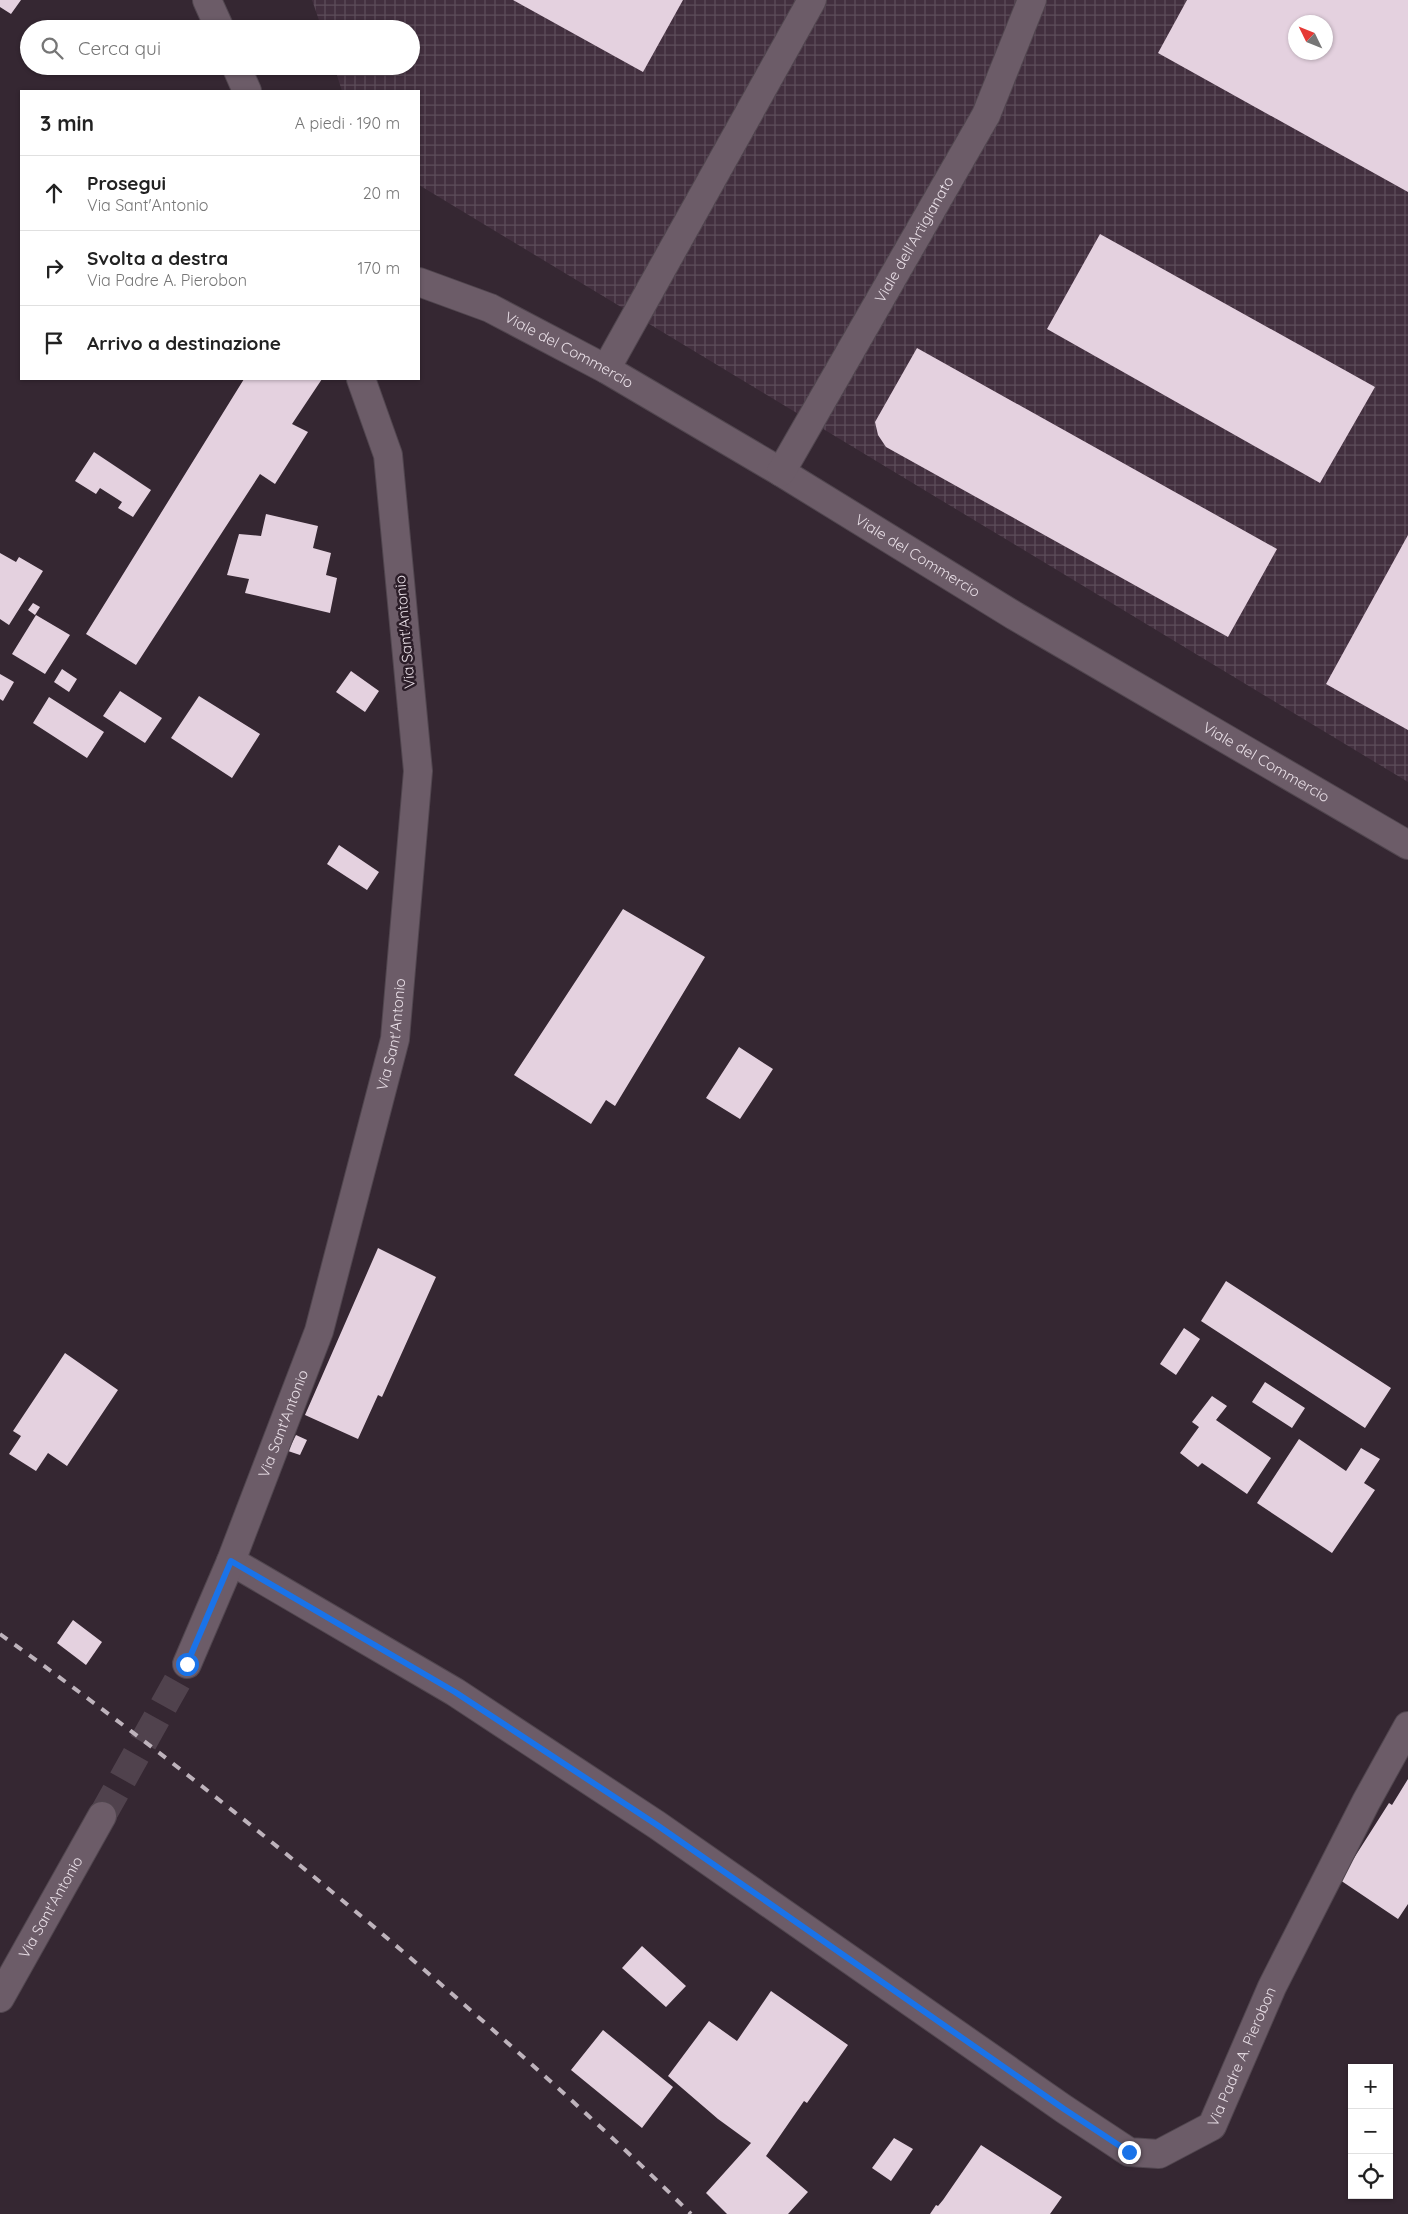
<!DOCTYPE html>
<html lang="it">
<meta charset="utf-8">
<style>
body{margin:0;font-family:Quicksand,sans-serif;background:#f6f6f6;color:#222}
.controls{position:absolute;right:15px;bottom:15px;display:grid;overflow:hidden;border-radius:0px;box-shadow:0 1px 4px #0004}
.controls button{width:45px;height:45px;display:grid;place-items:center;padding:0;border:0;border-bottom:1px solid #e0e0e0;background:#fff;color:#222;font:25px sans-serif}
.compass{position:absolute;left:1288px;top:15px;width:45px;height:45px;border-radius:50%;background:#fff;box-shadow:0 1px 4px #0004;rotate:313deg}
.stop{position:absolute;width:15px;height:15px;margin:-11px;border:4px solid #1a73e8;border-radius:50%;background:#fff}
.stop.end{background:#1a73e8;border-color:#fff;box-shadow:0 1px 5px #0008}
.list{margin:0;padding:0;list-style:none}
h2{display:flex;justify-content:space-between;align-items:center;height:65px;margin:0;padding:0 20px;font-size:21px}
h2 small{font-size:16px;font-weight:400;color:#767676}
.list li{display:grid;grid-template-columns:32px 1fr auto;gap:15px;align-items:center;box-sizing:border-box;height:75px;padding:0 20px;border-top:1px solid #e0e0e0}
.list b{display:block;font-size:19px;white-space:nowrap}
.list p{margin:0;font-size:16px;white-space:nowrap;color:#767676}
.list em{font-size:16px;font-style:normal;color:#767676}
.icon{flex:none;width:28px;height:28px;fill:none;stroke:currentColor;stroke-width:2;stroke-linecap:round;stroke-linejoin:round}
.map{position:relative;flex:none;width:1408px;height:2214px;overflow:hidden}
.search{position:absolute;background:#fff;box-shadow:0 1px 4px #0004;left:20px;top:20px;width:400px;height:55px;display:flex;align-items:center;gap:12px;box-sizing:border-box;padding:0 18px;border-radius:28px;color:#767676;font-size:19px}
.panel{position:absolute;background:#fff;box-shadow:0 1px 4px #0004;left:20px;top:90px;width:400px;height:290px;border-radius:0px}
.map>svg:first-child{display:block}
.industrial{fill:url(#industrial-grid);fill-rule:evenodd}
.building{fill:#e4d1df;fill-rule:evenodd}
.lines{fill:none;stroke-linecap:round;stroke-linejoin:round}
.minor-tunnel{stroke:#50424d;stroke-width:28;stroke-dasharray:28 14;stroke-linecap:butt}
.minor-casing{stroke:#51464f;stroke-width:30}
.minor{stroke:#6c5c68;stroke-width:28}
.rail{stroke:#beb3bc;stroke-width:4;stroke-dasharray:9 9;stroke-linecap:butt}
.route{stroke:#1a73e8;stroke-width:6}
.labels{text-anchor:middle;stroke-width:5;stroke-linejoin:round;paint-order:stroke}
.street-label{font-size:15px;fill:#e8dee6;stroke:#2b1d28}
</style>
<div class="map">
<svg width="1408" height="2214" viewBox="0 0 1408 2214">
<defs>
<pattern id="industrial-grid" width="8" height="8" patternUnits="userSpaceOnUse" patternTransform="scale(1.25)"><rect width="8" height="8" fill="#422f3e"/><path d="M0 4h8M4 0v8" fill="none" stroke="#5d4d5a"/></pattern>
</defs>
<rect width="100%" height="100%" fill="#352732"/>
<!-- industrial -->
<path class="industrial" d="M312,0h1096v782l-989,-597v-94h-77l-8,-25h77v-37h-89zM1296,22h30v30h-30z"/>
<!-- building -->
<path class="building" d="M0,0h21l-10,14 -11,-7z
M513,0h170l-40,72z
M1187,0h221v192l-250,-139zM1296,22h30v30h-30z
M1100,234l275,153 -55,96 -273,-154z
M917,348l360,201 -49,88 -342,-190 -8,-12 -3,-13z
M244,379h78l-30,45 16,8 -33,52 -15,-10 -124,191 -50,-31z
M94,452l57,38 -18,27 -15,-9 4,-6 -22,-14 -4,6 -21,-13z
M266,514l52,12 -5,22 18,5 -5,22 11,3 -7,35 -85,-20 4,-14 -22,-4 12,-41 22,2z
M1408,535v195l-82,-46z
M0,553l16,9 3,-5 24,14 -34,54 -9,-6z
M33,603l7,4 -5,8 -7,-5z
M36,615l34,20 -25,39 -33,-20z
M62,669l15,10 -8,13 -15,-10z
M351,671l28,20 -14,21 -29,-20z
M0,674l14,8 -11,19 -3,-2z
M120,691l42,27 -17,25 -42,-27z
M199,696l61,38 -28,44 -61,-40z
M49,697l55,35 -17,26 -54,-35z
M339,845l40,27 -12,18 -40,-26z
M623,909l82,48 -90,149 -9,-6 -15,24 -77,-49z
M739,1047l34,22 -33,50 -34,-21z
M378,1248l58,29 -54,120 -4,-2 -20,44 -53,-24z
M1226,1281l165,107 -26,40 -164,-107z
M1184,1328l16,11 -24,36 -16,-11z
M65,1353l53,37 -51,76 -19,-13 -12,18 -27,-17 12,-18 -8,-5z
M1265,1382l40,26 -13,20 -40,-26z
M1212,1396l15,10 -11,14 55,38 -24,36 -45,-31 -4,4 -18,-14 19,-26 -7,-5z
M296,1435l11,5 -7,15 -12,-4z
M1299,1439l47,32 15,-23 19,11 -16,24 11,7 -43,63 -75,-50z
M73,1620l29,22 -16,23 -29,-22z
M1408,1779v125l-10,15 -58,-39 49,-77 3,2z
M642,1946l44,40 -20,21 -44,-39z
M771,1991l77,54 -41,58 -3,-2 -38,55 42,36 -20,22h-61l-21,-21 45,-50 -33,-24 -50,-43 41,-55 28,20z
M603,2030l70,57 -31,41 -71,-58z
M894,2138l19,11 -22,32 -19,-13z
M981,2145l81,52 -12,17h-120l6,-9 2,1 5,-6z"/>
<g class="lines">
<!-- minor-tunnel -->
<path class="minor-tunnel" d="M102,1816l85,-152"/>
<!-- minor casing -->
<g class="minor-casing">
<g id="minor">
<path d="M207,0l13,29"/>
<path d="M236,66l11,25"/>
<path id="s1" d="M419,282l71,26 116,61 175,103 234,144 393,229"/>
<path d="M606,369l206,-369"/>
<path id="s2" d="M781,472l205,-357 46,-115"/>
<path id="s3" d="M231,1561l224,131 202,133 407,284 65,43 30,2 53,-28 60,-139 94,-185 42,-76"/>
<path id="s4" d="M187,1664l44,-103 88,-230 76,-292 23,-268 -30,-316 -27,-76"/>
<path id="s5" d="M0,1998l102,-182"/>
</g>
</g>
<!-- minor -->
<use href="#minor" class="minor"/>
<!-- rail -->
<path class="rail" d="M0,1634c156,112 306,233 451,359 82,72 163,144 240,221"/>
</g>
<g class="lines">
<!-- route -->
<path class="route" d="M187,1664l44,-103 224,131 202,133 407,284 65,43"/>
</g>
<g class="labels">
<!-- street labels -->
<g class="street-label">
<text dy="5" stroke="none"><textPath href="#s2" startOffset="268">Viale dell'Artigianato</textPath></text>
<text dy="5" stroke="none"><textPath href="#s1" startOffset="165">Viale del Commercio</textPath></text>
<text dy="5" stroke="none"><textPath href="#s1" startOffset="570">Viale del Commercio</textPath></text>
<text transform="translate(405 632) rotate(-95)" y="5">Via Sant'Antonio</text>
<text dy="5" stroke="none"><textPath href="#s1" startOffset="975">Viale del Commercio</textPath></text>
<text dy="5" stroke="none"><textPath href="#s4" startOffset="664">Via Sant'Antonio</textPath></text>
<text dy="5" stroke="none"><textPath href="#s4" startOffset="259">Via Sant'Antonio</textPath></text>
<text dy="5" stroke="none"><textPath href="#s5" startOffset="104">Via Sant'Antonio</textPath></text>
<text dy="5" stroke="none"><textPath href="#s3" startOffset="1241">Via Padre A. Pierobon</textPath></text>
</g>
</g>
</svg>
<div class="controls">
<button>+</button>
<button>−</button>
<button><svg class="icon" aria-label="locate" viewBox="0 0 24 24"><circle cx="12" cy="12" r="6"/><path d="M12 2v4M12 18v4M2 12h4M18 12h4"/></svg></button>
</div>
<svg class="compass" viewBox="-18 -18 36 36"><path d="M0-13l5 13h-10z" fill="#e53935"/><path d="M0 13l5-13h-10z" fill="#767676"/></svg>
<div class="stop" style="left:187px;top:1664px"></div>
<div class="stop end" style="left:1129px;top:2152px"></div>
<div class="search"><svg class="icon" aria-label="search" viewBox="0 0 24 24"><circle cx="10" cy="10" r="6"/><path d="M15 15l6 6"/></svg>Cerca qui</div>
<section class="panel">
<h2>3 min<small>A piedi · 190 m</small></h2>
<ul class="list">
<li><svg class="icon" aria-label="ahead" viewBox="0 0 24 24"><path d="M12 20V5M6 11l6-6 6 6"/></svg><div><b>Prosegui</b><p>Via Sant'Antonio</p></div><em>20 m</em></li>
<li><svg class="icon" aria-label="right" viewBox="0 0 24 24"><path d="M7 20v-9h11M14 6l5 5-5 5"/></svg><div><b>Svolta a destra</b><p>Via Padre A. Pierobon</p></div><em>170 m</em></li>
<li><svg class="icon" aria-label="arrive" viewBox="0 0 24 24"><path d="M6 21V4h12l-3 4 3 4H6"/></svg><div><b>Arrivo a destinazione</b></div></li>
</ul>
</section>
</div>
